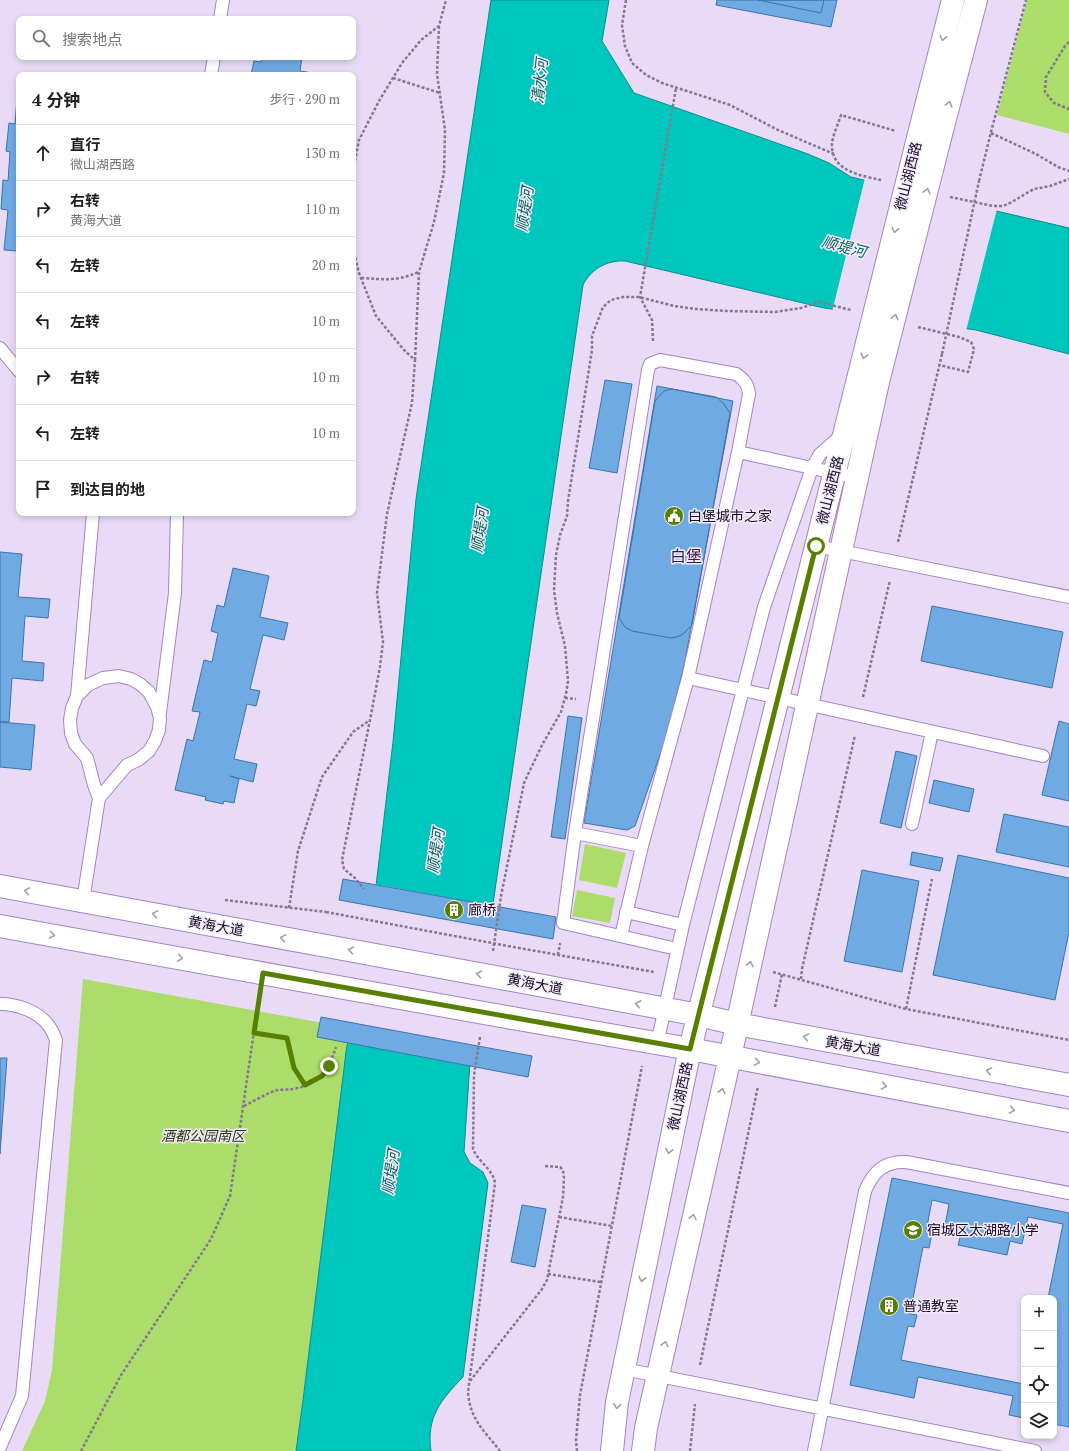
<!DOCTYPE html>
<html lang="zh">
<meta charset="utf-8">
<style>
body{margin:0;font-family:"PT Serif","Noto Sans SC",serif;background:#f2f2f2;color:#202124}
.controls{position:absolute;right:12px;bottom:12px;display:grid;overflow:hidden;border-radius:8px;box-shadow:0 2px 6px #0003}
.controls button{width:36px;height:36px;display:grid;place-items:center;padding:0;border:0;border-bottom:1px solid #e0e0e0;background:#fff;color:#202124;font:20px sans-serif}
.stop{position:absolute;width:12px;height:12px;margin:-9px;border:3px solid #578000;border-radius:50%;background:#fff}
.stop.end{background:#578000;border-color:#fff;box-shadow:0 1px 4px #0008}
.list{margin:0;padding:0;list-style:none}
h2{display:flex;justify-content:space-between;align-items:center;height:52px;margin:0;padding:0 16px;font-size:17px}
h2 small{font-size:13px;font-weight:400;color:#757577}
.list li{display:grid;grid-template-columns:26px 1fr auto;gap:12px;align-items:center;box-sizing:border-box;height:56px;padding:0 16px;border-top:1px solid #e0e0e0}
.list b{display:block;font-size:15px;white-space:nowrap}
.list p{margin:0;font-size:13px;white-space:nowrap;color:#757577}
.list em{font-size:13px;font-style:normal;color:#757577}
.icon{flex:none;width:22px;height:22px;fill:none;stroke:currentColor;stroke-width:2;stroke-linecap:round;stroke-linejoin:round}
.map{position:relative;flex:none;width:1069px;height:1451px;overflow:hidden}
.search{position:absolute;background:#fff;box-shadow:0 2px 6px #0003;left:16px;top:16px;width:340px;height:44px;display:flex;align-items:center;gap:10px;box-sizing:border-box;padding:0 14px;border-radius:8px;color:#757577;font-size:15px}
.panel{position:absolute;background:#fff;box-shadow:0 2px 6px #0003;left:16px;top:72px;width:340px;height:444px;border-radius:8px}
.map>svg:first-child{display:block}
.green{fill:#acdc69}
.water{fill:#00c7bd;stroke:#088f8f}
.pier{fill:#e9dbf7}
.building{fill:#70aae2;stroke:#3c75aa}
.lines{fill:none;stroke-linecap:round;stroke-linejoin:round}
.lane-casing{stroke:#a683c4;stroke-width:14}
.secondary-casing{stroke:#a683c4;stroke-width:24}
.path{stroke:#867892;stroke-width:2.5;stroke-dasharray:3 2;stroke-linecap:butt}
.lane{stroke:#fff;stroke-width:12}
.secondary{stroke:#fff;stroke-width:22}
.secondary-bridge-casing{stroke:#a683c4;stroke-width:24;stroke-linecap:butt}
.path-bridge{stroke:#867892;stroke-width:2.5;stroke-dasharray:3 2;stroke-linecap:butt}
.secondary-bridge{stroke:#fff;stroke-width:22}
.oneway{stroke:#a39da7}
.route{stroke:#578000;stroke-width:5}
.labels{text-anchor:middle;stroke-width:3;stroke-linejoin:round;paint-order:stroke}
.street-label{font-size:14px;fill:#190b24;stroke:#f2ebf9}
.poi-label{font-size:14px;fill:#190b24;stroke:#f2ebf9;text-anchor:start}
.park-label{font-size:14px;font-style:italic;fill:#253805;stroke:#f2ebf9}
.water-label{font-size:15px;font-style:italic;fill:#06635e;stroke:#f2ebf9}
.quarter-label{font-size:16px;fill:#3a1951;stroke:#f2ebf9}
</style>
<div class="map">
<svg width="1069" height="1451" viewBox="0 0 1069 1451">
<rect width="100%" height="100%" fill="#e9dbf7"/>
<!-- green -->
<path class="green" d="M1027,0h42v134l-72,-19z
M585,844l41,9 -9,35 -38,-8z
M577,890l38,8 -5,25 -38,-7z
M83,979l267,49 -54,423h-274l23,-50 7,-31z"/>
<!-- water -->
<path class="water" d="M491,0h118l-7,41 32,52 174,61 21,9 22,14 218,51v126l-93,-24 -152,-22 -199,-47c-18,-1 -34,8 -42,24l-113,777 -6,90 6,11 13,9 5,11 -25,194c-22,23 -37,40 -32,74h-135l7,-51 43,-348 30,-166 17,-144 23,-243z"/>
<!-- pier -->
<path class="pier" d="M865,178l132,31 -31,122 -134,-19z
M374,884l120,22 -23,160 -125,-24z"/>
<!-- building -->
<path class="building" d="M717,0h120l-6,27 -115,-22z
M758,0h66l-3,13z
M262,57h40l-2,14 26,4h-75l3,-14 7,1z
M18,85h1v166l-15,-1 4,-40 -7,-1 2,-29 5,1 2,-29 -4,-1 3,-28 6,1z
M605,380l27,4 -15,89 -28,-5z
M657,386l76,15 -49,265 -18,72 -31,88 -8,4 -43,-7z
M672,389l44,8 7,6 7,10 -38,212 -9,9 -6,3 -6,1 -39,-7 -7,-4 -6,-9 36,-217 9,-10z
M0,552l22,2 -4,43 32,2 -2,19 -23,-2 -3,45 22,2 -1,18 -31,-3 -3,44h-9z
M233,568l36,8 -9,41 28,6 -4,17 -21,-5 -13,54 10,2 -4,15 -9,-2 -13,55 23,5 -4,18 -23,-6 9,3 -5,24 -10,-2 -1,3 -18,-4 1,-3 -31,-7 12,-51 6,2 7,-29 -8,-1 12,-51 8,2 6,-29 -7,-2 6,-26 7,2z
M932,606l131,26 -11,56 -131,-27z
M568,716l14,2 -17,121 -14,-2z
M1059,721l10,3v77l-27,-6z
M0,722l35,3 -4,45 -31,-3z
M896,751l21,5 -16,72 -21,-5z
M934,780l40,9 -5,23 -40,-9z
M1004,814l65,13v40l-73,-15z
M912,852l31,6 -3,13 -30,-6z
M958,855l111,23v54l-14,68 -122,-25z
M862,870l57,11 -17,91 -58,-11z
M343,879l213,38 -3,22 -214,-39z
M321,1017l211,39 -4,21 -211,-40z
M0,1058h7l-7,96z
M892,1178l177,35v214l-15,-3v-126h-6l15,-74 -35,-7 -6,27 -12,-3 -3,14 -49,-10 3,-11 -17,-3 5,-27 -17,-4 -6,32 6,2 -3,14 -6,-1 -13,67 7,1 -3,12 -6,-1 -7,34 123,24v34l-15,-3 4,-19 -95,-19 -4,21 -64,-13z
M522,1205l24,4 -11,58 -24,-5z"/>
<g class="lines">
<!-- lane casing -->
<g class="lane-casing">
<path id="lane" d="M220,19l3,-19
M211,75l3,-18
M0,348l19,23
M738,452l120,26
M816,546l253,51
M688,678l355,78
M77,696l16,-183
M160,713l15,-120 2,-80
M912,824l20,-92
M575,833l-12,90 114,26
M83,901l16,-103 28,-33 11,-5 11,-9 6,-10 4,-11 1,-12 -3,-11 -8,-15 -9,-8 -9,-5 -12,-3 -16,2 -15,7 -11,11 -5,12 -2,12 1,13 4,11 12,14 7,27 5,13
M626,912l57,13
M621,936l21,-90 46,-168 50,-226 11,-58c-1,-10 -5,-15 -13,-20l-76,-14 -10,4 -2,6 -73,463 67,13
M0,1004c17,0 38,7 49,22 3,4 5,9 7,14l-34,356 -22,51
M657,1044l26,-119 81,-318 48,-139 8,-14 23,-20
M624,1369l411,82
M814,1451l51,-260c8,-19 19,-30 41,-29l163,31"/>
</g>
<!-- secondary casing -->
<g class="secondary-casing">
<path id="secondary" d="M918,138l35,-138
M939,142l37,-142
M0,886l321,59
M0,926l316,57
M517,981l182,34 38,9 332,61
M512,1018l178,31 379,72
M612,1451l5,-49 73,-353 168,-670
M643,1451l3,-23 84,-371 148,-675"/>
</g>
<!-- path -->
<path class="path" d="M626,0l-4,25 3,21 7,17 14,12 16,8 68,22 48,25 56,24
M1069,42l-4,4 -19,31 -1,15 9,11 15,6
M393,78l47,15
M991,133l45,21 22,13 11,4
M353,171l6,-31 20,-39 23,-38 19,-23 18,-14 7,-26
M881,180c-18,-4 -47,-8 -49,-32 -1,-10 6,-23 9,-33l55,16
M979,181l12,-49 35,-132
M950,197l43,9h10l7,-3 24,-14 16,-3 19,-7
M353,248l6,25 17,43 28,34 11,10 -3,43 -25,111 -10,79 6,49 -3,25 -10,53 -28,140 2,9 11,9 9,11
M361,278c22,1 36,4 57,-6
M918,327l41,10 12,5 3,7 -6,23 -29,-7
M653,341l-1,-21 -12,-23 36,-209
M415,360l4,-88 15,-50 10,-49 1,-43 -8,-56 2,-48
M898,542l44,-188
M863,697l27,-117
M565,698l11,1
M225,900l101,12
M289,908l9,-57 24,-74 31,-45 17,-12
M508,946l146,26
M493,951l8,-55 23,-113 18,-38 19,-33 5,-18 2,-13 -3,-35 -8,-33 -3,-23 2,-35 4,-20 7,-19 1,-15 24,-151v-14l11,-29 8,-7 12,-3h16l35,9 22,3 31,2 48,1 26,-4 18,-6 32,8
M558,955l2,-12
M773,972l133,37 163,31
M801,979l1,-10 53,-234
M775,1007l7,-33
M906,1009l26,-130
M254,1033l33,5 7,30 11,17
M480,1037l-6,38 -1,74c5,13 20,20 22,34l-27,209c2,28 16,38 32,59
M244,1106c10,-5 20,-11 30,-15 6,-2 13,-1 19,-2 27,-5 35,-18 43,-42
M559,1217l53,9
M548,1274l53,8
M700,1365l58,-279
M470,1381l72,-92 5,-9 16,-83 1,-19 -1,-8 -3,-3 -16,-1
M81,1451l40,-76 90,-136 19,-43 29,-199
M577,1451l-1,-11 4,-45 62,-329
M690,1451l5,-47"/>
<!-- lane -->
<use href="#lane" class="lane"/>
<!-- secondary -->
<use href="#secondary" class="secondary"/>
<!-- secondary-bridge casing -->
<g class="secondary-bridge-casing">
<path id="secondary-bridge" d="M858,379l60,-241
M878,382l61,-240
M321,945l196,36
M316,983l196,35"/>
</g>
<!-- path-bridge -->
<path class="path-bridge" d="M942,354l37,-173
M326,912l182,34"/>
<!-- secondary-bridge -->
<use href="#secondary-bridge" class="secondary-bridge"/>
</g>
<!-- one-way arrows -->
<defs><path id="oneway-chevron" d="M-2-3.5L2.5 0L-2 3.5" fill="none" stroke-width="1.6" stroke-linecap="round" stroke-linejoin="round"/></defs>
<g class="oneway">
<use href="#oneway-chevron" transform="translate(943 38) rotate(104)"/>
<use href="#oneway-chevron" transform="translate(949 104) rotate(-75)"/>
<use href="#oneway-chevron" transform="translate(927 191) rotate(-76)"/>
<use href="#oneway-chevron" transform="translate(895 230) rotate(104)"/>
<use href="#oneway-chevron" transform="translate(895 317) rotate(-76)"/>
<use href="#oneway-chevron" transform="translate(864 356) rotate(104)"/>
<use href="#oneway-chevron" transform="translate(27 891) rotate(-170)"/>
<use href="#oneway-chevron" transform="translate(155 914) rotate(-170)"/>
<use href="#oneway-chevron" transform="translate(52 935) rotate(10)"/>
<use href="#oneway-chevron" transform="translate(283 938) rotate(-170)"/>
<use href="#oneway-chevron" transform="translate(351 950) rotate(-170)"/>
<use href="#oneway-chevron" transform="translate(180 958) rotate(10)"/>
<use href="#oneway-chevron" transform="translate(750 964) rotate(-77)"/>
<use href="#oneway-chevron" transform="translate(479 974) rotate(-170)"/>
<use href="#oneway-chevron" transform="translate(638 1004) rotate(-169)"/>
<use href="#oneway-chevron" transform="translate(806 1037) rotate(-170)"/>
<use href="#oneway-chevron" transform="translate(757 1062) rotate(10)"/>
<use href="#oneway-chevron" transform="translate(989 1071) rotate(-170)"/>
<use href="#oneway-chevron" transform="translate(884 1086) rotate(11)"/>
<use href="#oneway-chevron" transform="translate(722 1091) rotate(-77)"/>
<use href="#oneway-chevron" transform="translate(1012 1110) rotate(11)"/>
<use href="#oneway-chevron" transform="translate(669 1151) rotate(102)"/>
<use href="#oneway-chevron" transform="translate(693 1217) rotate(-77)"/>
<use href="#oneway-chevron" transform="translate(642 1279) rotate(102)"/>
<use href="#oneway-chevron" transform="translate(665 1344) rotate(-77)"/>
<use href="#oneway-chevron" transform="translate(617 1406) rotate(97)"/>
</g>
<g class="lines">
<!-- route -->
<path class="route" d="M329,1066l-7,10 -17,9 -11,-17 -7,-30 -33,-5 9,-60 427,76 126,-503"/>
</g>
<!-- icons -->
<defs>
<g id="civic-disc" transform="scale(1)"><circle r="9.5" fill="#578000" stroke="#f2ebf9"/><path d="M-.6-6.5H3V-4.5H.6V-3L4-1V1h2V6H-6V1h2V-1L-.6-3ZM-1.2 2.5V6h2.4V2.5Z" fill="#fff"/></g>
<g id="building-disc" transform="scale(1)"><circle r="9.5" fill="#578000" stroke="#f2ebf9"/><path d="M-4-6H4V6H1V3H-1V6H-4ZM-2.5-4.3h1.7v1.8h-1.7ZM.8-4.3h1.7v1.8H.8ZM-2.5-1h1.7V.8h-1.7ZM.8-1h1.7V.8H.8Z" fill="#fff"/></g>
<g id="school-disc" transform="scale(1)"><circle r="9.5" fill="#578000" stroke="#f2ebf9"/><path d="M0-5L7-2L0 1L-7-2ZM-4 1L0 2.5L4 1V4Q0 6-4 4Z" fill="#fff"/></g>
</defs>
<g fill-rule="evenodd">
<use href="#civic-disc" x="674" y="516"/>
<use href="#building-disc" x="454" y="910"/>
<use href="#school-disc" x="913" y="1230"/>
<use href="#building-disc" x="889" y="1306"/>
</g>
<g class="labels">
<!-- street labels -->
<g class="street-label">
<text transform="translate(908 176) rotate(-76)" y="5">微山湖西路</text>
<text transform="translate(830 490) rotate(-76)" y="5">微山湖西路</text>
<text transform="translate(216 926) rotate(10)" y="5">黄海大道</text>
<text transform="translate(535 984) rotate(11)" y="5">黄海大道</text>
<text transform="translate(853 1046) rotate(10)" y="5">黄海大道</text>
<text transform="translate(680 1096) rotate(-78)" y="5">微山湖西路</text>
</g>
<!-- poi labels -->
<g class="poi-label">
<text x="688" y="521">白堡城市之家</text>
<text x="468" y="915">廊桥</text>
<text x="927" y="1235">宿城区太湖路小学</text>
<text x="903" y="1311">普通教室</text>
</g>
<!-- park labels -->
<g class="park-label">
<text x="203" y="1141">酒都公园南区</text>
</g>
<!-- water labels -->
<g class="water-label">
<text transform="translate(540 81) rotate(-84)" y="5">清水河</text>
<text transform="translate(525 209) rotate(-82)" y="5">顺堤河</text>
<text transform="translate(844 247) rotate(15)" y="5">顺堤河</text>
<text transform="translate(480 530) rotate(-82)" y="5">顺堤河</text>
<text transform="translate(436 851) rotate(-82)" y="5">顺堤河</text>
<text transform="translate(391 1172) rotate(-82)" y="5">顺堤河</text>
</g>
<!-- quarter labels -->
<g class="quarter-label">
<text x="686" y="562">白堡</text>
</g>
</g>
</svg>
<div class="controls">
<button>+</button>
<button>−</button>
<button><svg class="icon" aria-label="locate" viewBox="0 0 24 24"><circle cx="12" cy="12" r="6"/><path d="M12 2v4M12 18v4M2 12h4M18 12h4"/></svg></button>
<button><svg class="icon" aria-label="layers" viewBox="0 0 24 24"><path d="M12 4l9 5-9 5-9-5zM3 14l9 5 9-5"/></svg></button>
</div>
<div class="stop" style="left:816px;top:546px"></div>
<div class="stop end" style="left:329px;top:1066px"></div>
<div class="search"><svg class="icon" aria-label="search" viewBox="0 0 24 24"><circle cx="10" cy="10" r="6"/><path d="M15 15l6 6"/></svg>搜索地点</div>
<section class="panel">
<h2>4 分钟<small>步行 · 290 m</small></h2>
<ul class="list">
<li><svg class="icon" aria-label="ahead" viewBox="0 0 24 24"><path d="M12 20V5M6 11l6-6 6 6"/></svg><div><b>直行</b><p>微山湖西路</p></div><em>130 m</em></li>
<li><svg class="icon" aria-label="right" viewBox="0 0 24 24"><path d="M7 20v-9h11M14 6l5 5-5 5"/></svg><div><b>右转</b><p>黄海大道</p></div><em>110 m</em></li>
<li><svg class="icon" aria-label="left" viewBox="0 0 24 24"><path d="M17 20v-9H6M10 6l-5 5 5 5"/></svg><div><b>左转</b></div><em>20 m</em></li>
<li><svg class="icon" aria-label="left" viewBox="0 0 24 24"><path d="M17 20v-9H6M10 6l-5 5 5 5"/></svg><div><b>左转</b></div><em>10 m</em></li>
<li><svg class="icon" aria-label="right" viewBox="0 0 24 24"><path d="M7 20v-9h11M14 6l5 5-5 5"/></svg><div><b>右转</b></div><em>10 m</em></li>
<li><svg class="icon" aria-label="left" viewBox="0 0 24 24"><path d="M17 20v-9H6M10 6l-5 5 5 5"/></svg><div><b>左转</b></div><em>10 m</em></li>
<li><svg class="icon" aria-label="arrive" viewBox="0 0 24 24"><path d="M6 21V4h12l-3 4 3 4H6"/></svg><div><b>到达目的地</b></div></li>
</ul>
</section>
</div>
